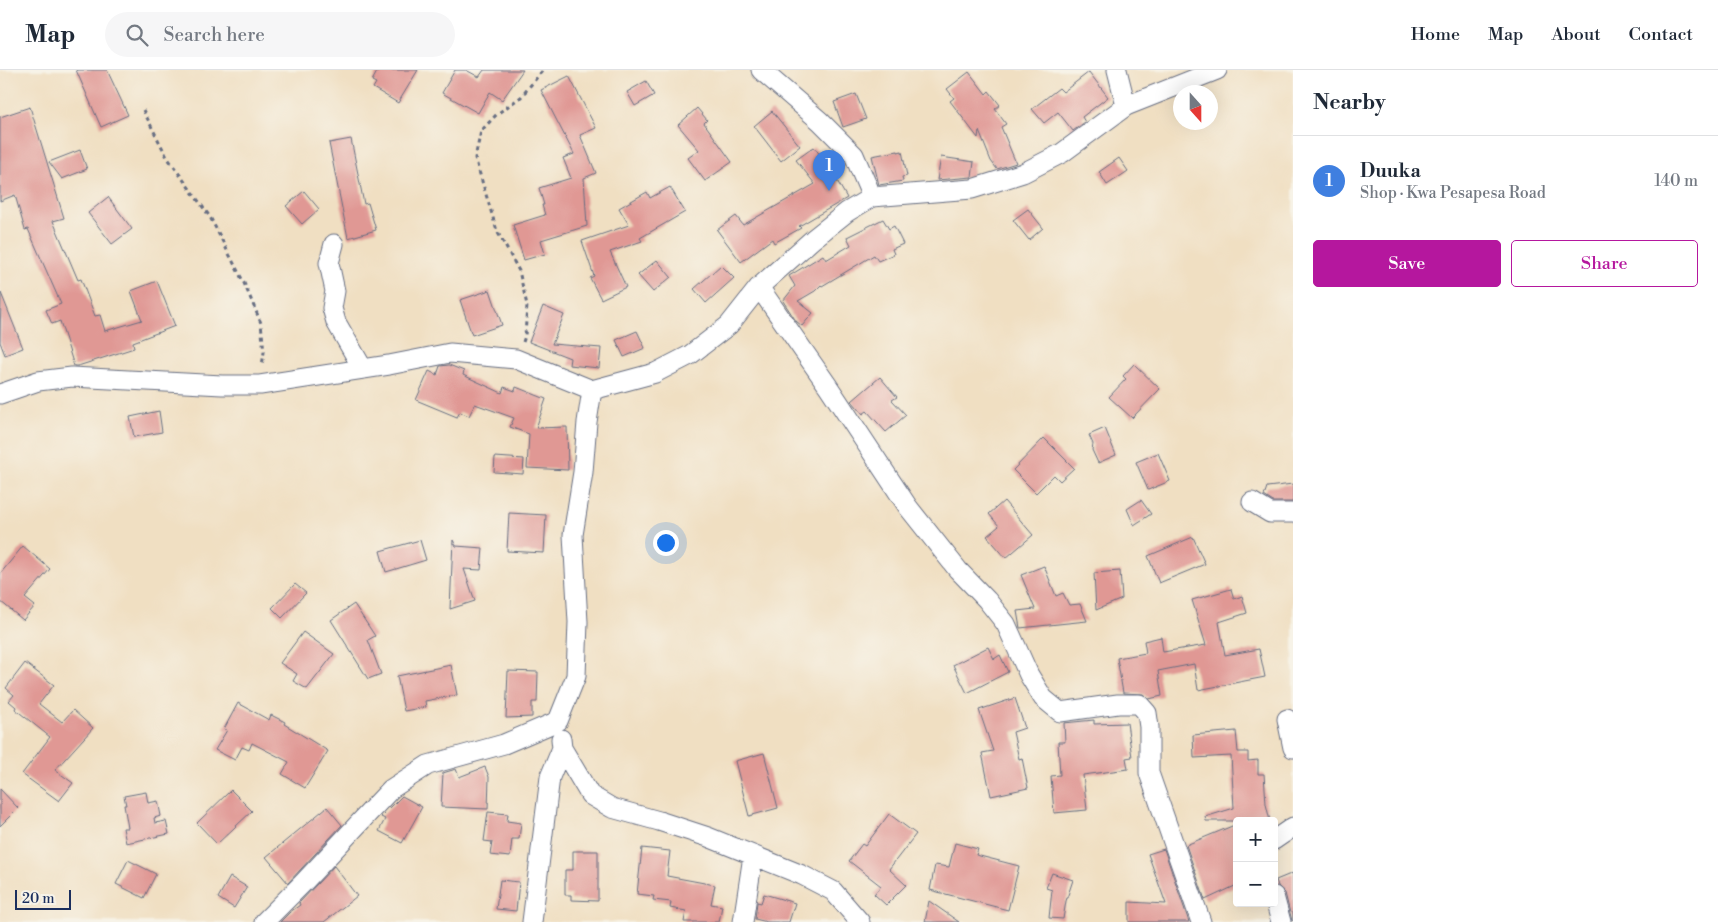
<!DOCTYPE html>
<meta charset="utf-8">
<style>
body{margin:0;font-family:"Libre Bodoni",serif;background:#f6f6f7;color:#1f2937}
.controls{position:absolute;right:15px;bottom:15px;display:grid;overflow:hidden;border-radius:5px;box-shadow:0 5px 20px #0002}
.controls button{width:45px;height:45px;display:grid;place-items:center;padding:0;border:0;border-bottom:1px solid #e0e1e3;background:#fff;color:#1f2937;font:25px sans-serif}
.compass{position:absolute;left:1173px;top:15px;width:45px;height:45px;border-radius:50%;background:#fff;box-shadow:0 5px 20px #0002;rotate:159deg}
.scale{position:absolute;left:15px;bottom:12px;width:56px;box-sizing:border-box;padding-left:5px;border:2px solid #1b2f5e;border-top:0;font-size:14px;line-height:18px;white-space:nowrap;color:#1b2f5e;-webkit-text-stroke:4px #f7f3e8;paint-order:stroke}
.you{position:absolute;left:665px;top:472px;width:18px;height:18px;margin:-12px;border:4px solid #fff;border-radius:50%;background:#1a73e8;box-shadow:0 0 0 8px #1a73e833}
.badge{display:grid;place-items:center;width:32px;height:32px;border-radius:50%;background:#b5179e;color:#fff;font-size:16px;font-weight:700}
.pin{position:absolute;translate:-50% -41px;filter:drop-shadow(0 1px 2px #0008)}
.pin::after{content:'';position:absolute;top:26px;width:18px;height:15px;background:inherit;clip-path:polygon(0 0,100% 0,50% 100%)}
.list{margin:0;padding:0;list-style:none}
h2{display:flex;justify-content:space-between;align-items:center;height:65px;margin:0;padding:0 20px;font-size:21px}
h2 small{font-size:16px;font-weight:400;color:#747a83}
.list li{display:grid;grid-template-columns:32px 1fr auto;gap:15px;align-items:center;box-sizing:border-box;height:90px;padding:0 20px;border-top:1px solid #e0e1e3}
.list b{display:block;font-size:19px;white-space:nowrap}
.list p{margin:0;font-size:16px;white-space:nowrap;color:#747a83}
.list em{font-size:16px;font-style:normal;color:#747a83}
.actions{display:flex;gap:10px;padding:15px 20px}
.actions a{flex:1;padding:11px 0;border:1px solid #b5179e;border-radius:5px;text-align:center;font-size:18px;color:#b5179e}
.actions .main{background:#b5179e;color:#fff}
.icon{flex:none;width:28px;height:28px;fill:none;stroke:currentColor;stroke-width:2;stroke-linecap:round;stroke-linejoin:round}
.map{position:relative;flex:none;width:1293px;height:852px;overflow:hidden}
header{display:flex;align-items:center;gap:30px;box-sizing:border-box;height:70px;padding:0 25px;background:#fff;border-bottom:1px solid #e0e1e3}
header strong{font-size:24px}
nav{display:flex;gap:28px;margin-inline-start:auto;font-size:18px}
.search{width:350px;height:45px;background:#f6f6f7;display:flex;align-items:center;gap:12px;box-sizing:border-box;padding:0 18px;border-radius:28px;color:#747a83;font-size:19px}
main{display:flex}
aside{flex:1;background:#fff}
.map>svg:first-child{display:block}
.building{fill:#e09894}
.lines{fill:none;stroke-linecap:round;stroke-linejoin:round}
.street-casing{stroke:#666d81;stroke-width:21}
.path{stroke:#666d81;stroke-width:3;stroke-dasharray:4 4;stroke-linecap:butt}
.street{stroke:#fff;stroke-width:19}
</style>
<header>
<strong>Map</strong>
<div class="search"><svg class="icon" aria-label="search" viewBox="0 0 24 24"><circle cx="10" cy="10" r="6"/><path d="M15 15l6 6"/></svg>Search here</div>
<nav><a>Home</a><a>Map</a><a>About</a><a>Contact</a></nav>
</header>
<main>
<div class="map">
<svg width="1293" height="852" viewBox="0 0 1293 852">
<rect width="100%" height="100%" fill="#f7f3e8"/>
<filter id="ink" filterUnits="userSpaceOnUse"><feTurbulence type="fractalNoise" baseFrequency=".02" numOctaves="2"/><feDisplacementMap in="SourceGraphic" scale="10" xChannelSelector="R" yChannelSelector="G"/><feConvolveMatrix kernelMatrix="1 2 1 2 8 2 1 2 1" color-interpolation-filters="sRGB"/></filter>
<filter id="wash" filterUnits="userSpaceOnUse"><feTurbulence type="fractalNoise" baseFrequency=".0096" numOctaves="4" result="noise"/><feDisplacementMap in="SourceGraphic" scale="20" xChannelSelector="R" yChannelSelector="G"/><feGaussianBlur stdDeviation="1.12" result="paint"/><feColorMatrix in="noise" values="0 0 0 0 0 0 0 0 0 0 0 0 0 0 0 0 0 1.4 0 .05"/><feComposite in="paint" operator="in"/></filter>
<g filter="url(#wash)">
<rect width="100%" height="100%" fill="#f0dfc2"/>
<g id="blocks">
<!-- building -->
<path class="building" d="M76,0h31l21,45 -27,12z
M378,0h40l-20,33 -25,-15 3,-5 -4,-2z
M455,0h11l13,7 5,-7h39l-21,30 -12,-8 -12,21 -36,-20z
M969,2l17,22 3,-3 11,14 -5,4 11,15 -5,3 15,36 -19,6 -6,-8 -12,-30 -1,7 -28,-37 4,-3 -7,-9z
M1089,2l19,25 -26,20 3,5 -12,9 -15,-19 -14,11 -12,-14 27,-21 4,4z
M569,6l27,52 -16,7 16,38 -12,5 3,48 -46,14 4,14 -21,6 -11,-35 32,-10 -3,-10h2l-5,-17 32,-10 -8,-20 11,-4 -33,-64z
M646,11l8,14 -19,11 -8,-14z
M856,24l10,25 -23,8 -9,-25z
M30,37l34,111 -11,3 25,59 3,-1 14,37 5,-1 5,16 37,-11 -11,-29 26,-10 18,45 -42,16 1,6 -56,18h-4l-14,-45 -8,3 -6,-14 15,-6 -33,-75 -3,1 -10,-35 -15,6v-84z
M697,38l10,12 -3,3 28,39 -27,19 -17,-23 11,-8 -21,-25z
M772,41l28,35 -19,15 -27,-35z
M351,69l13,65 4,-1 8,27 -28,8 -19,-95z
M814,77l14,18 19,33 -48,28 2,2 -27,15 -2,-4 -31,23 -24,-32 19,-14 7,9 72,-41 -19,-24z
M80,80l7,19 -25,10 -13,-17z
M898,81v1l4,-1 5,25 -5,1 1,4 -24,4 -7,-29z
M941,87l33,5 -2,15 -35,3z
M1119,88l9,13 -21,14 -8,-13z
M670,117l15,25 -45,26 2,3 -32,11 16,35 -25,12 -11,-21 4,-2 -12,-35 47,-16 -10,-17 28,-16 3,6z
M304,121l15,18 -17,15 -16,-18z
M108,127l24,32 -20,15 -24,-31z
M1028,139l15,19 -14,12 -16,-20z
M883,149l6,10 5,-3 9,18 -11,5 2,5 -16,7 -4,-6 -52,31 -1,-1 -6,6 -17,10 15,12 -11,13 -6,-5 -13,-20 12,-15 -6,-10 34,-21 3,5 25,-15 -4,-8z
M657,190l14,17 -18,15 -15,-17z
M721,195l13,13 -28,25 -12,-14z
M490,220l12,35 -30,10 -12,-35z
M1,223l22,55 -18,7 -5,-13z
M543,236l21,9 -12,29 49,4 -2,20 -30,-3 1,-7 -41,-16z
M637,261l8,17 -21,9 -8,-17z
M1134,294l26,25 -28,29 -23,-21 17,-18 -3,-3z
M449,295l15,6 -1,4 39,18 2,-6 11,4 1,-4 30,12 -10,29 31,-1 1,43 -41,-2 2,-34 -19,-7 4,-9 -39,-14 -6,12 -9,-4 -3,5 -41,-17 13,-29 8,4 3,-9z
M880,307l17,20 -5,3 14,15 -20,17 -19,-21 -4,3 -11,-13z
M159,341l3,21 -28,5 -4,-20z
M1105,358l11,27 -18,8 -6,-13 1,-6 -4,-9z
M1044,368l30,30 -14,13 -6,-6 -18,18 -23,-23z
M1158,383l12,28 -22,9 -12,-28z
M495,387l29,2 -1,15 -29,-2z
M1293,414v18h-20l-9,-6 3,-9z
M1141,430l10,14 -17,11 -7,-16z
M1004,431l29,34 -27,23 -19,-22 12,-10 -10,-12z
M509,443l37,2 -2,38 -37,-2z
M1193,467l12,27 -46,19 -11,-27z
M420,470l6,20 -40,12 -6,-21z
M453,470l3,6 27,2 -2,22 -17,-1 11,32 -25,8z
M23,476l27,23 -25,29 10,8 -12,14 -23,-19v-27z
M1044,496l12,30 7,-3 6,12 11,-1 7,17 -67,7 -3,-17 18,-2 -14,-34z
M1120,501l2,28 -26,11 -2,-37z
M295,514l11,9 -24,25 -10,-10z
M1231,519l3,10 8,-3 5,17 -28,9 6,33 34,-6 6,28 -67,13 -4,-26 -36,7 4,25 -13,3 -6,-5 -20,-1 -6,-35 29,-5 -2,-12 17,-4 2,15 43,-7 -14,-45z
M354,534l21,32 -7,4 13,34 -13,5 -37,-59z
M303,562l31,22 -27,35 -14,-8 4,-7 -17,-11z
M988,577l6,12 6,-4 8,17 -41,21 -14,-28z
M25,593l29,22 -15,19 23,18 11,-12 20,18 -38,42 18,13 -14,18 -37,-27 28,-37 -35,-28 1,-2 -7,-6 5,-6 -8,-7z
M451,595l6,30 -32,6 1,6 -22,4 -7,-35z
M508,601l30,1 -1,30h-5v15l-26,1z
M1015,628l10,30 -12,4 6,27 3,-1 6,30 -37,8 -9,-43 11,-2 -14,-41z
M238,633l31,17 2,-5 14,7 -1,2 44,27 -23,37 -23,-14 7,-12 -37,-19 -3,7 -7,-3 -7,13 -20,-10 12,-20 -3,-1z
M1094,650v4l33,-1 5,34 -6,1 2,11 -45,6 4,35 -33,3 -3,-37 9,-1 -2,-33h7l-1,-19z
M1236,661l2,21h10v9l10,-1v14h6l2,30 4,17h-64l-1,-4 29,-9 -3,-52 -37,2 -1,-23z
M764,683l14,55 -29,8 -14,-55z
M485,697l4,10 -1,32 -47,-2 2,-34 13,-4 3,8z
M0,719l18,19 -18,18z
M231,720l21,21 -35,33 -20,-21z
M146,722l2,11 10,-2 3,15 -7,2 1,5 11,-2 3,13 -43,9 -3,-15h5l-4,-23h2l-2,-9z
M402,726l20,11 -20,36 -23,-12 6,-12 -4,-2z
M327,737l15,18 -54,58 -22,-26z
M488,742l20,2 -1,7 14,2 -2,16h-7l-2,18 -20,-2 2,-13 -8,-1z
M889,744l27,20 -27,35 17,16 -20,20 -12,-11 7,-8 -32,-25 13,-17 3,2z
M1237,754v61l-32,15 -19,-55z
M955,773l23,6 -2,6 43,11 -11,44 -78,-20 5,-25 14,2z
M642,778l28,3 -3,25 48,9 -4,19 11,2 -3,16h-35l2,-11 -16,-3 1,-6 -18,-2 1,-4 -17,-2z
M1164,779l25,73h-60v-20l37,2 -18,-50z
M573,781h25v50l-27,-1v-5h-6v-25h8z
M128,790l28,14 -12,24 -28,-14z
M334,796l23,30 -33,26h-44l10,-10 10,-7 -1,-2z
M1052,803l21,7 -7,21 -3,18 -14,-1 3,-28 -6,-2z
M1293,803v47l-1,1 -7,-28 -7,-7 -2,-6z
M230,807l17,10 -13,21 -16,-10z
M500,810l19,2 -3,29 -20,-2z
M764,824l31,9 -6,19h-22l-12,-3 2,-17 4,1z
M929,831l30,21h-34z"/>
</g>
</g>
<g filter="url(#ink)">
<use href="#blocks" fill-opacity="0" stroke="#666d81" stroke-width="1"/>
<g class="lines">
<!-- street casing -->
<g class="street-casing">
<path id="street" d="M761,0l59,51 34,34 18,42
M1117,0l9,36
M334,174l-5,19 6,28 -3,17 4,14 27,47
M759,217l69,99 80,121 50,63 29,30 19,24 23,51 14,23 17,14 58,-8h21l8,9 2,14v46l52,149
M0,324l38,-13 34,-4 150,8h38l129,-20 61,-12 66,6 76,31
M1252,432l18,11h23
M1287,649l6,29
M562,678l28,47 22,13 47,13 49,16 94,38 31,16 27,31
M1274,770l19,-13
M1274,826l7,26
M264,852l39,-39 88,-94 37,-24 76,-21 54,-23 18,-45 2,-54 -5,-87 10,-63 4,-50 5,-32 63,-17 35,-18 39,-30 30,-38 54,-48 34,-27 25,-15 100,-8 51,-16 39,-20 64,-47 91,-36
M532,852l18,-145 12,-29 -1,-9
M743,852l10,-66"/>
</g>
<!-- path -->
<path class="path" d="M143,40l24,47 43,60 34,66 17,40 3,29 -2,14
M523,272l2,-6 2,-31 -8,-34 -22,-40 -22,-73 6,-27 16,-17 24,-17 22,-27"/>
<!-- street -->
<use href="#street" class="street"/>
</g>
</g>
</svg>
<div class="controls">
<button>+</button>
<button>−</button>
</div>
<svg class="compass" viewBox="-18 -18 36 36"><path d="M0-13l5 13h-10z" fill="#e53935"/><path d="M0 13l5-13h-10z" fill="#747a83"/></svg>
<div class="scale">20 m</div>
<div class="you"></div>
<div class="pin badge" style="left:829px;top:121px;background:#3f7fe0">1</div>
</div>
<aside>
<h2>Nearby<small></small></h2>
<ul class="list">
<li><span class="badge" style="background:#3f7fe0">1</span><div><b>Duuka</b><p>Shop · Kwa Pesapesa Road</p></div><em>140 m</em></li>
</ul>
<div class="actions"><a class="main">Save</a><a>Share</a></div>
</aside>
</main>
